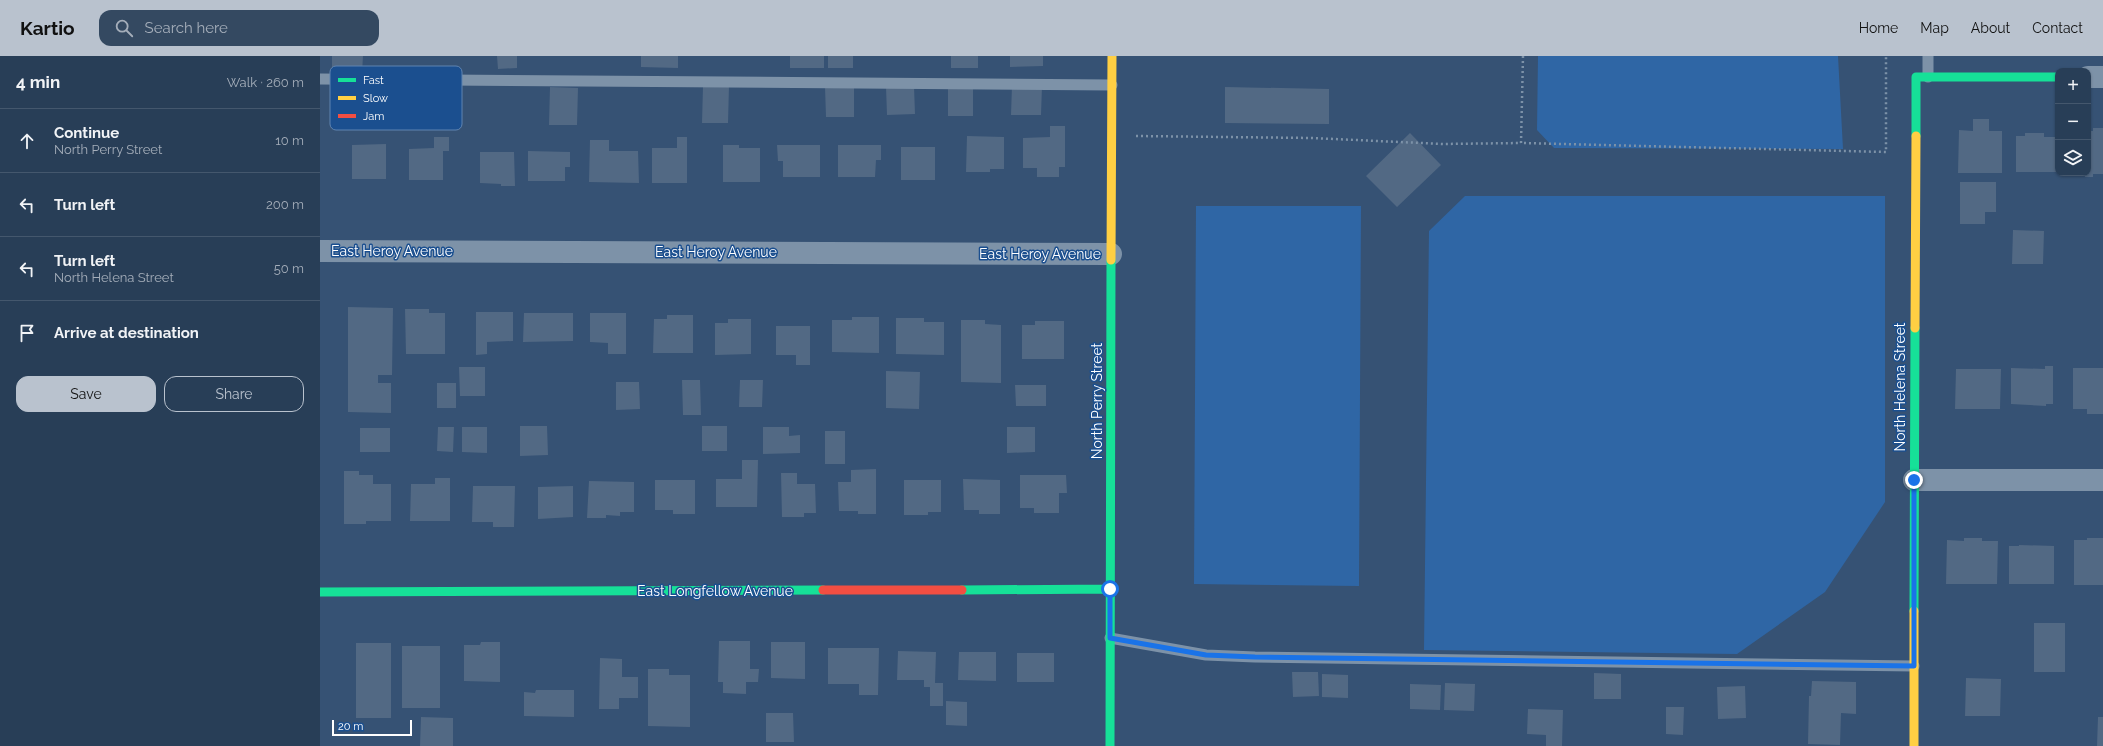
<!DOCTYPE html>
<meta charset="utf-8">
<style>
body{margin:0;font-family:Raleway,sans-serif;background:#344961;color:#f1f3f6}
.controls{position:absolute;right:12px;top:12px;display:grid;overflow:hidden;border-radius:8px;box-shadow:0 1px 3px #0004}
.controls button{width:36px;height:36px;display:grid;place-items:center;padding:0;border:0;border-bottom:1px solid #44576d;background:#283e57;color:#f1f3f6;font:20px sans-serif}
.scale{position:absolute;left:12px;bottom:10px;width:80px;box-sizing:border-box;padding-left:4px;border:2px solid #fff;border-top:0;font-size:11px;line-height:14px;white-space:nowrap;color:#fff;-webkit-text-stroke:3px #1b4f8f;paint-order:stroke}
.stop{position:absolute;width:12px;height:12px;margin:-9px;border:3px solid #1a73e8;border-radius:50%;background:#fff}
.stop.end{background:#1a73e8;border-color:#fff;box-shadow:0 1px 4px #0008}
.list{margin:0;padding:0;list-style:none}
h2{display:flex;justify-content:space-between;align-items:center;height:52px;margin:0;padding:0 16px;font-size:17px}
h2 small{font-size:13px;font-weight:400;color:#a5aeba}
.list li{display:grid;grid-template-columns:26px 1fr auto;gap:12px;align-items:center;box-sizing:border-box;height:64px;padding:0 16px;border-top:1px solid #44576d}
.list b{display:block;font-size:15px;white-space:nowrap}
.list p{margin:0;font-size:13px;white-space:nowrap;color:#a5aeba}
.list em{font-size:13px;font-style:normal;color:#a5aeba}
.actions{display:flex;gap:8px;padding:12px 16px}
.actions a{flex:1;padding:9px 0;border:1px solid #b9c2ce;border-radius:12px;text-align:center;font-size:14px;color:#b9c2ce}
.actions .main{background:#b9c2ce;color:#111}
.icon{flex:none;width:22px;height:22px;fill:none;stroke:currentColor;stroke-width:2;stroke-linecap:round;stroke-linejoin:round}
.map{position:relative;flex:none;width:1783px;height:690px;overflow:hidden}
header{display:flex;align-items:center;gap:24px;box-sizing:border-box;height:56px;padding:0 20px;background:#b9c2ce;color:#111}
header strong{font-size:19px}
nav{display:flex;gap:22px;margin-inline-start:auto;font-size:14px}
.search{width:280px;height:36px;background:#344961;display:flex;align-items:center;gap:10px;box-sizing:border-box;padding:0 14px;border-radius:12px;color:#a5aeba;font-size:15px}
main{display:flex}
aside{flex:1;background:#283e57}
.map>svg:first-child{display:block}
.green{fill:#2f66a5}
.building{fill:#526984}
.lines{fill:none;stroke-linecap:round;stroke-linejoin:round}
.path{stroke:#7d92a8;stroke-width:2.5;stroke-dasharray:2 3;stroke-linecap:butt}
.lane{stroke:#7d92a8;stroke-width:11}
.street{stroke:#7d92a8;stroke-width:22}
.fast{stroke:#16e098;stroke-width:9}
.slow{stroke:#ffcf43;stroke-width:9}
.jam{stroke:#f24e42;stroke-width:9}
.route{stroke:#1a73e8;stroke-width:5}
.labels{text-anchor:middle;stroke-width:3;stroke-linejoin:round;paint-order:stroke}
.street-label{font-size:14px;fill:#fff;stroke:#1b4f8f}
.key{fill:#1b4f8f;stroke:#5f84b1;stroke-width:1}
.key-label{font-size:11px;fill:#fff}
</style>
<header>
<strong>Kartio</strong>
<div class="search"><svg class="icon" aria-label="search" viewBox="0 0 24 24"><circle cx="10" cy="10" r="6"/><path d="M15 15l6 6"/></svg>Search here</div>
<nav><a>Home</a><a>Map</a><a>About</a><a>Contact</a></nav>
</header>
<main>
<aside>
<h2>4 min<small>Walk · 260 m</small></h2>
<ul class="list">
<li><svg class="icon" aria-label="ahead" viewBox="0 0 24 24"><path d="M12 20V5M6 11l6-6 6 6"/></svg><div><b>Continue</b><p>North Perry Street</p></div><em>10 m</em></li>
<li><svg class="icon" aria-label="left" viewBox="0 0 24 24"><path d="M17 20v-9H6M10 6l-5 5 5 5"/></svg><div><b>Turn left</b></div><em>200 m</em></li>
<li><svg class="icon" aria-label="left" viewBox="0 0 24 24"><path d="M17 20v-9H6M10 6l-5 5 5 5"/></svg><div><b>Turn left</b><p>North Helena Street</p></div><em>50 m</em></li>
<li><svg class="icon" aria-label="arrive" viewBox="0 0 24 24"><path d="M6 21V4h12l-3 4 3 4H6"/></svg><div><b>Arrive at destination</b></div></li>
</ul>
<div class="actions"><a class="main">Save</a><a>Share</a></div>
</aside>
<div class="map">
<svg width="1783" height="690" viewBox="0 0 1783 690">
<rect width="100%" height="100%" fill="#365274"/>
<!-- green -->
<path class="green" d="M1218,0h300l5,93 -289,-1 -17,-18z
M1145,140h420v306l-60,90 -88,62 -313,-4 5,-419z
M876,150h165l-2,380 -165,-2z"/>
<!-- building -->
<path class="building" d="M12,0h31l-1,17h-30z
M177,0h20v12l-19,1z
M321,0h37v12l-37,-1z
M470,0h34v12h-34z
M508,0h25v12h-25z
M631,0h27v12h-27z
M690,0h33v10l-33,1z
M692,29l30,1 -1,29h-30z
M383,30h26l-1,37h-26z
M594,30l1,28 -28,1 -1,-28z
M230,31l28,1 -1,37h-28z
M505,31h29v30h-28z
M628,31h25v29h-25z
M905,31l104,2v35l-104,-1z
M1653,63h16v12h13v42h-44l1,-43 14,1z
M730,70h15v41h-6v10h-22v-9h-14v-30l27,-1z
M1773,72h10v46h-10v3h-8v-4h3v-42h5z
M1090,77l31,32 -44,42 -31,-31z
M1705,77h19v4h14v35h-42v-36h9z
M647,80l37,1v32h-14v3h-24z
M114,81h15v14h-6v29h-34v-31l25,-1z
M357,81h10v46h-35v-35h25z
M270,84h19v11h29l1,32 -50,-1z
M66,88v35h-34v-34z
M403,89h16v3h21v34h-37z
M457,89h43v32h-37v-16h-5z
M518,89h43v15h-5l-1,17h-37z
M581,91h34v33h-34z
M208,95l42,1v15h-5v14h-37z
M160,96h34l1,34h-14v-2l-21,-1z
M1640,126h36v30h-11v12h-25z
M1693,174l31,1 -1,33h-31z
M28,251l45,1 -1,67h-14v8h13v30l-43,-1z
M85,253h24v4h16v41h-39z
M156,256h37v29l-26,1v12l-11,1z
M204,257h49v28l-50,1z
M270,257h36v41h-18v-11l-18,-1z
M347,259h26v38h-40l1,-34h13z
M532,261h27v36l-47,-1v-32h20z
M576,262h28v4h20v33l-48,-1z
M408,263h23v35l-36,1v-32h13z
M641,264h24v4l16,1v58l-40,-1z
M715,265h29v38h-42v-34h13z
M456,270h34v39h-14v-10h-20z
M1725,310h8v38h-7v2l-35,-2v-36l34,1z
M139,311h26v29h-25z
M1753,312h30v46h-16v-5h-14z
M1636,313h45l-1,40h-45z
M566,315l34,1 -1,37 -33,-1z
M362,324h18l1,35h-18z
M420,324h23l-1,27h-23z
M296,326h23l1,27 -24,1z
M117,327h19v25h-19z
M695,329h31v21h-30z
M200,370h27l1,29 -28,1z
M382,370h25v25h-25z
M118,371h16l-1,25 -16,-1z
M142,371h25v26l-25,-1z
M443,371h26v9l11,-1v18l-37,1z
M687,371h28v25l-28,1z
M40,372h30v24h-30z
M505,375h20v33h-20z
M422,404h16l-1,47h-41v-28h26z
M556,413v45h-18v-3h-19l-1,-29h13v-12z
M24,415h15v4h14v9h18v37h-25v3h-22z
M461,417h16v11h18l1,29h-12v4h-22z
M700,419h46l1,18h-8v20h-25v-5h-14z
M115,422h15v43h-40l1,-37h24z
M643,423l37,1v34h-21v-4h-15z
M335,424h40v34h-22v-4h-18z
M584,424h37v32h-13v3h-24z
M269,425l45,1v30h-14v4l-14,-1v3h-19z
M153,430h42l-1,41h-21v-5h-21z
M253,430v31l-35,2v-32z
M1644,482h18v3h16l-1,43h-51l1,-44 17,1z
M1767,482h16v47h-29v-45h13z
M1699,489l35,1v38h-45v-38h10z
M1714,567h31v49h-31z
M399,585h31v28h9l-1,13h-12v12l-23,-1v-11h-5z
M161,586h19v40l-36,-1v-36h16z
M451,586h34v37l-34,-1z
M36,587h35v75h-35z
M82,590h38v62h-38z
M508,592h51l-1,47h-19v-11h-31z
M578,595l38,1 -1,31h8v23h-13v-19h-6v-7h-27z
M639,596h37v29l-38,-1z
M697,597h37v29h-37z
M280,602l22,1v18h16v21h-19v11h-20z
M328,613h21v6h21v52l-42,-1z
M972,616h26l1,24 -26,1z
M1274,617l27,1v25h-27z
M1002,618l26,1v23l-26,-1z
M1646,622l35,1 -1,37h-35z
M1492,625l44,1v32l-15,-1 -1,32 -32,-1 1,-48h2z
M1125,627l30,1 -1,27 -30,-1z
M1090,628l31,1 -1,25 -30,-1z
M1425,630l1,32 -28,1 -1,-32z
M216,634h38v27l-50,-1v-24l11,1z
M626,645l21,1v24l-21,-1z
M1346,651h18l-1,28 -17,-1z
M1208,653l35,1 -1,36h-16v-11l-19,-1z
M446,657h27l1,29h-28z
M101,661l32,1v28h-33z
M1778,661h5v29h-6z"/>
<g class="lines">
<!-- path -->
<path class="path" d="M1203,0l-2,87 365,9v-96
M816,80l176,2 131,6 78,-1"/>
<!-- lane -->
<path class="lane" d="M1608,0v21
M0,23l792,6
M790,582l96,17 49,2 659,9"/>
<!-- street -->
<path class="street" d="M1768,21h15
M0,195l791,3
M1594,424h189"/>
<!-- fast -->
<path class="fast" d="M1596,80v-59h142
M642,534l149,-1
M0,536l503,-2
M1594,555l1,-283
M790,690l1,-486"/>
<!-- slow -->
<path class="slow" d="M791,204l1,-204
M1595,272l1,-192
M1594,690v-135"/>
<!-- jam -->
<path class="jam" d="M503,534h139"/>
</g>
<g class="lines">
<!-- route -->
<path class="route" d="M790,533v49l96,17 49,2 659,9v-186"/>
</g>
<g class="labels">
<!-- street labels -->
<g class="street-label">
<text x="72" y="200">East Heroy Avenue</text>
<text x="396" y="201">East Heroy Avenue</text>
<text x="720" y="203">East Heroy Avenue</text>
<text transform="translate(1580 331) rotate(-90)" y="5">North Helena Street</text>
<text transform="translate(777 345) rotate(-90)" y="5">North Perry Street</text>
<text x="395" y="540">East Longfellow Avenue</text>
</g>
</g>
<!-- legend -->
<rect x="10" y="10" width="132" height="64" rx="6" class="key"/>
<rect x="18" y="22" width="18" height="4" fill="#16e098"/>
<rect x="18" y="40" width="18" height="4" fill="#ffcf43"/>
<rect x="18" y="58" width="18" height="4" fill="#f24e42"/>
<g class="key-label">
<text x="43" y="28">Fast</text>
<text x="43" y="46">Slow</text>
<text x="43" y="64">Jam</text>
</g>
</svg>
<div class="controls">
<button>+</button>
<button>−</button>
<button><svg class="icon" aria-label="layers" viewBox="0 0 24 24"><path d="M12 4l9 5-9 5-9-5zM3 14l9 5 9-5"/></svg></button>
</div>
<div class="scale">20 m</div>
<div class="stop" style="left:790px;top:533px"></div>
<div class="stop end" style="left:1594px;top:424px"></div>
</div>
</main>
